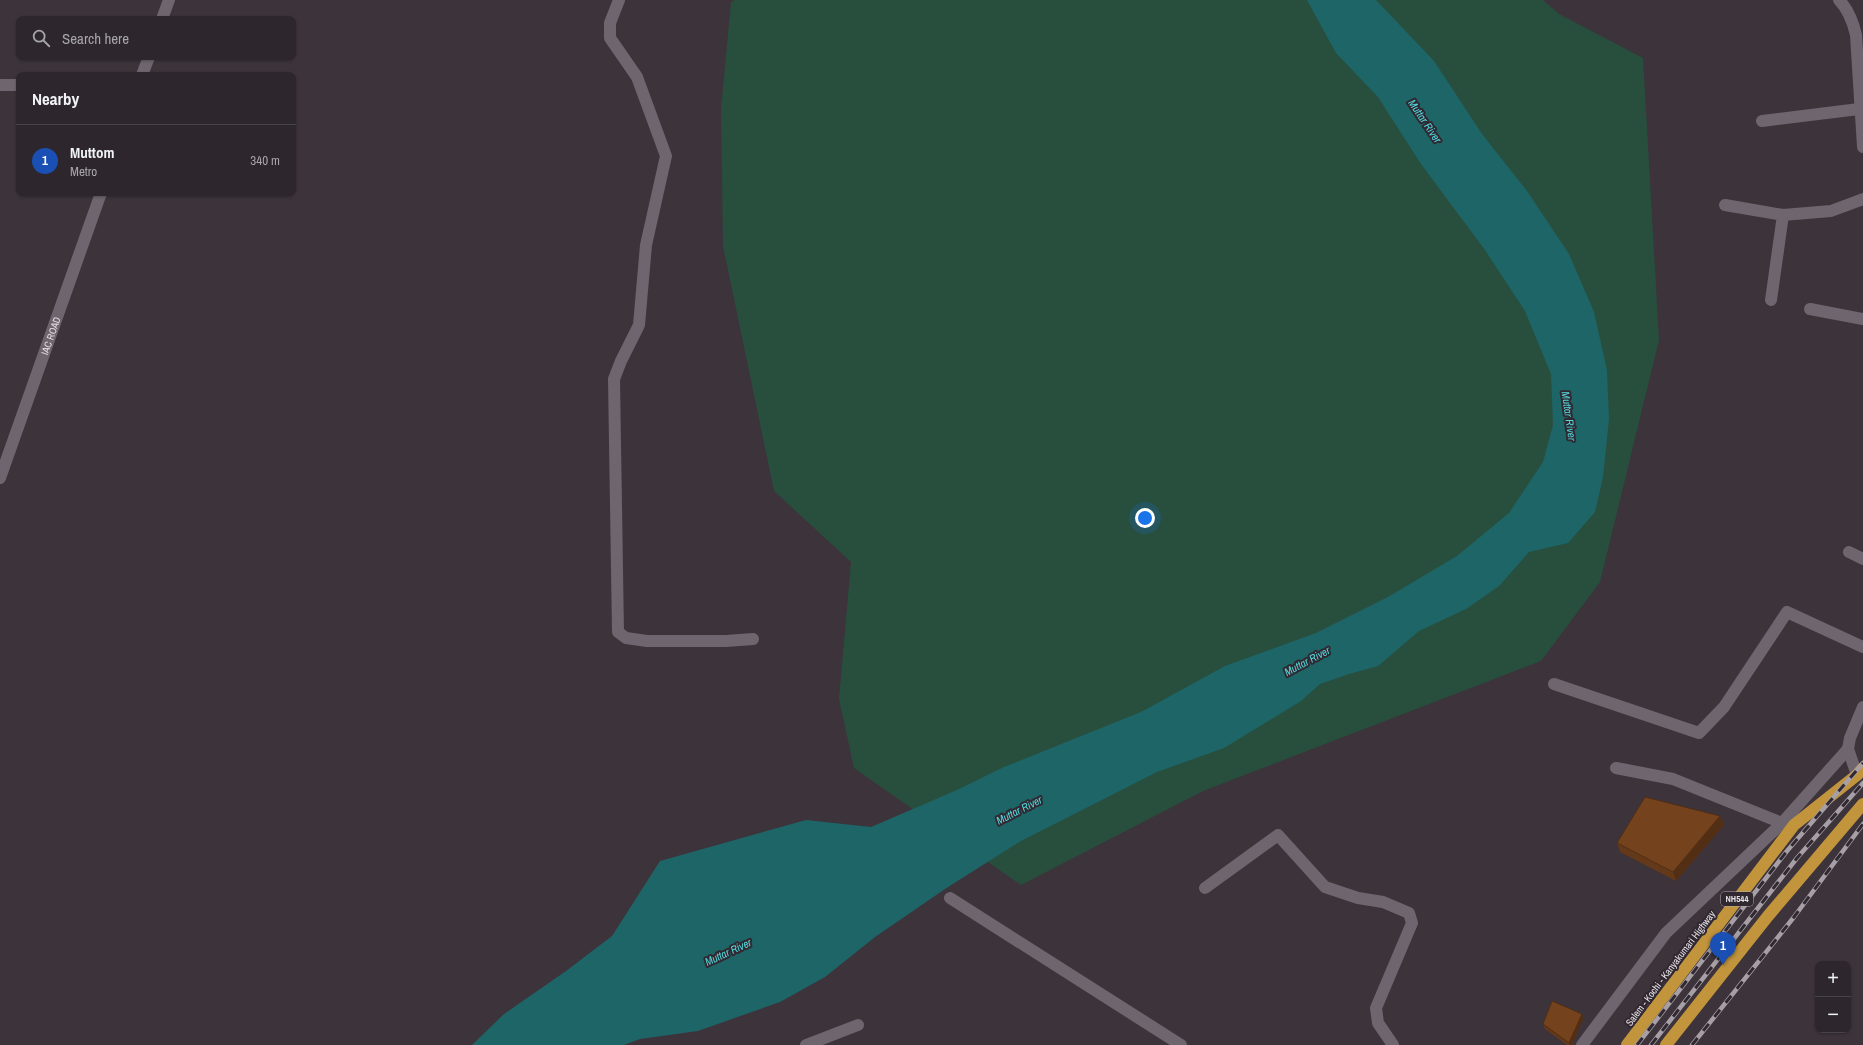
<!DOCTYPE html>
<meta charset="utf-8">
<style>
body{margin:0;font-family:"Archivo Narrow",sans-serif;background:#352e34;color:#f1f3f6}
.controls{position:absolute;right:12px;bottom:12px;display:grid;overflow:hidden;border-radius:8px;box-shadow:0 1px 3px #0004}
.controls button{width:36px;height:36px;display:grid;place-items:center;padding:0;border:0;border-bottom:1px solid #484348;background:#2d262c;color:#f1f3f6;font:20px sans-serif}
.you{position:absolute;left:1145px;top:518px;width:14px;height:14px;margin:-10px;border:3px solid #fff;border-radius:50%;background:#1a73e8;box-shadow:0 0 0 6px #1a73e833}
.badge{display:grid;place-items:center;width:26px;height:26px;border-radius:50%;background:#bca0f2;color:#fff;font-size:13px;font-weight:700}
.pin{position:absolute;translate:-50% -33px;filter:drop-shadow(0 1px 2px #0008)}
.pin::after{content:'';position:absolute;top:21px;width:14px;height:12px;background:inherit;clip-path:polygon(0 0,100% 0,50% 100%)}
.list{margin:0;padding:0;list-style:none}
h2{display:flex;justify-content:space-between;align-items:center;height:52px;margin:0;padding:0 16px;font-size:17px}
h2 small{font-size:13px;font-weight:400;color:#a7a5a9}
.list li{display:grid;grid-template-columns:26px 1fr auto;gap:12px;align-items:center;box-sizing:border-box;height:72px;padding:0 16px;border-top:1px solid #484348}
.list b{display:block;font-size:15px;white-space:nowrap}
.list p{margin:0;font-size:13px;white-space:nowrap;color:#a7a5a9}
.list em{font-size:13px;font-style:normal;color:#a7a5a9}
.icon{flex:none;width:22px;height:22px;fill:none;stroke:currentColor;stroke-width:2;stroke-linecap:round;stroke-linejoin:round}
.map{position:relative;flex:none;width:1863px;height:1045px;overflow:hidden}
.search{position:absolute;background:#2d262c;box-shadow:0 1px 3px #0004;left:16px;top:16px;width:280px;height:44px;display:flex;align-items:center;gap:10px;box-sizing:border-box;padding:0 14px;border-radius:8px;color:#a7a5a9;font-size:15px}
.panel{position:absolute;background:#2d262c;box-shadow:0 1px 3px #0004;left:16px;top:72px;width:280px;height:124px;border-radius:8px}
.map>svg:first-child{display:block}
.green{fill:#284f3e}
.water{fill:#1e6568}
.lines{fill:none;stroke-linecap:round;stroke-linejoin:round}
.street{stroke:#6e656e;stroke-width:12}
.secondary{stroke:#6e656e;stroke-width:12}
.highway{stroke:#c2953d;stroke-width:12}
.rail-casing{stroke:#a69fa6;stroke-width:4.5}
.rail{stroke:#312931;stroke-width:3;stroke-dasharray:9;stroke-linecap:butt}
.wall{fill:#643919}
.shaded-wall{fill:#512e14}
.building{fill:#74421d;stroke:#512e14}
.labels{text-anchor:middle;stroke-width:4;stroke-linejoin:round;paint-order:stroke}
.shield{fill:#312931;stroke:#b0a9b0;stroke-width:1}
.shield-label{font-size:9px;font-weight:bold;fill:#e6e0e6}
.street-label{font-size:10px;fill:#e6e0e6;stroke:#312931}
.water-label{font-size:11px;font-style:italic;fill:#51d8de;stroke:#312931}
</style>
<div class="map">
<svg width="1863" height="1045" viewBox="0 0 1863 1045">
<rect width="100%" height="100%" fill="#3c333b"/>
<!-- green -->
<path class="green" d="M735,0h808l16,14 84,44 16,282 -59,242 -59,79 -338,130 -182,94 -167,-117 -15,-69 12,-137 -77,-71 -51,-245 -2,-137 10,-107z"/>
<!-- water -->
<path class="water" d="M1307,0h69l58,61 48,73 45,57 42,63 25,58 13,58 2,49 -6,58 -8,35 -27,31 -39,9 -30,34 -33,23 -47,22 -41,35 -29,8 -29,10 -19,17 -77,47 -67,24 -138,70 -71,45 -73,50 -50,40 -45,25 -82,29 -58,8 -16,6h-152l32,-31 62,-43 46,-35 48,-75 146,-41 65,7 86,-37 47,-23 137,-55 84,-46 91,-33 72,-36 69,-41 52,-43 34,-51 10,-37 -2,-51 -26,-63 -40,-61 -64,-86 -43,-67 -42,-44z"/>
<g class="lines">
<!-- street -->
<path class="street" d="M619,0l-9,23v15l27,39 29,79 -20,89 -7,80 -18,36 -7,18 4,253 8,6 21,3h79l27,-2
M1839,0c10,10 14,22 17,35l7,112
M0,85h17
M1762,121l97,-12
M1725,205l58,10 48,-4 32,-12
M1771,300l12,-85
M1810,309l53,10
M1849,552l14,7
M1554,684l145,49 25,-26 63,-95 76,35
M1616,768l57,11 109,44
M1205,888l73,-53 47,52 33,11 25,4 26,11 3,10 -36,85 2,15 15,22
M950,898l231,147
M806,1045l52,-20
M1582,1045l84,-112 116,-110 66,-74"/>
<!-- secondary -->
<g class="secondary">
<path d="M162,19l7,-19"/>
<path d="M142,75l7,-18"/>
<path id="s1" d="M0,478l101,-285"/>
<path d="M1857,775l-9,-26 2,-11 13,-31"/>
</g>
<!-- highway -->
<path class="highway" d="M1627,1045l167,-220 63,-50 6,-7
M1666,1045l102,-129 95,-112"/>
<!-- rail casing -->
<g class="rail-casing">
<path id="rail" d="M1637,1045l150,-194 76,-88
M1651,1045l146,-187 66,-75
M1692,1045l102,-128 69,-93"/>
</g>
<!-- rail -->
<use href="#rail" class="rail"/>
</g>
<!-- wall -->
<path class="wall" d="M1720,816l4,9 -48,56 -56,-29 -3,-9z
M1583,1019l-11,26h-5l-22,-16 -2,-5z"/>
<!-- shaded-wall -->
<path class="shaded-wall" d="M1720,816l4,9 -48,56 -3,-9z
M1582,1014l1,5 -11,26h-2l-1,-2z"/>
<!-- building -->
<path class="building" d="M1645,797l75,19 -47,56 -56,-29z
M1552,1001l30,13 -13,29 -26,-19z"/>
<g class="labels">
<!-- shield labels -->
<rect class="shield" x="1721" y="892" width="32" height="14" rx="3"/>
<g class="shield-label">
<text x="1737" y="902">NH544</text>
</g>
<!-- street labels -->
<g class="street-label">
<text dy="4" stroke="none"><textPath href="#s1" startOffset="151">IAC ROAD</textPath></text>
<text transform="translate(1670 968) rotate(-53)" y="4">Salem - Kochi - Kanyakumari Highway</text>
</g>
<!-- water labels -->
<g class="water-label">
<text transform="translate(1425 121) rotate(56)" y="4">Muttar River</text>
<text transform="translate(1569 416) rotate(82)" y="4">Muttar River</text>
<text transform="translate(1307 661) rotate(-28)" y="4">Muttar River</text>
<text transform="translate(1019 810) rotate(-27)" y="4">Muttar River</text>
<text transform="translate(728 952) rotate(-25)" y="4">Muttar River</text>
</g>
</g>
</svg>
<div class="controls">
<button>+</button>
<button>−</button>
</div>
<div class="you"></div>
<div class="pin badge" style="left:1723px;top:965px;background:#1a4fb4">1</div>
<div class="search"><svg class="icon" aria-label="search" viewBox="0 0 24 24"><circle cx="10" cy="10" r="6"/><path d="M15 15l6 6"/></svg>Search here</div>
<section class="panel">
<h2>Nearby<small></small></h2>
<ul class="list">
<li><span class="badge" style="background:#1a4fb4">1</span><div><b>Muttom</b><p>Metro</p></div><em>340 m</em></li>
</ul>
</section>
</div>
